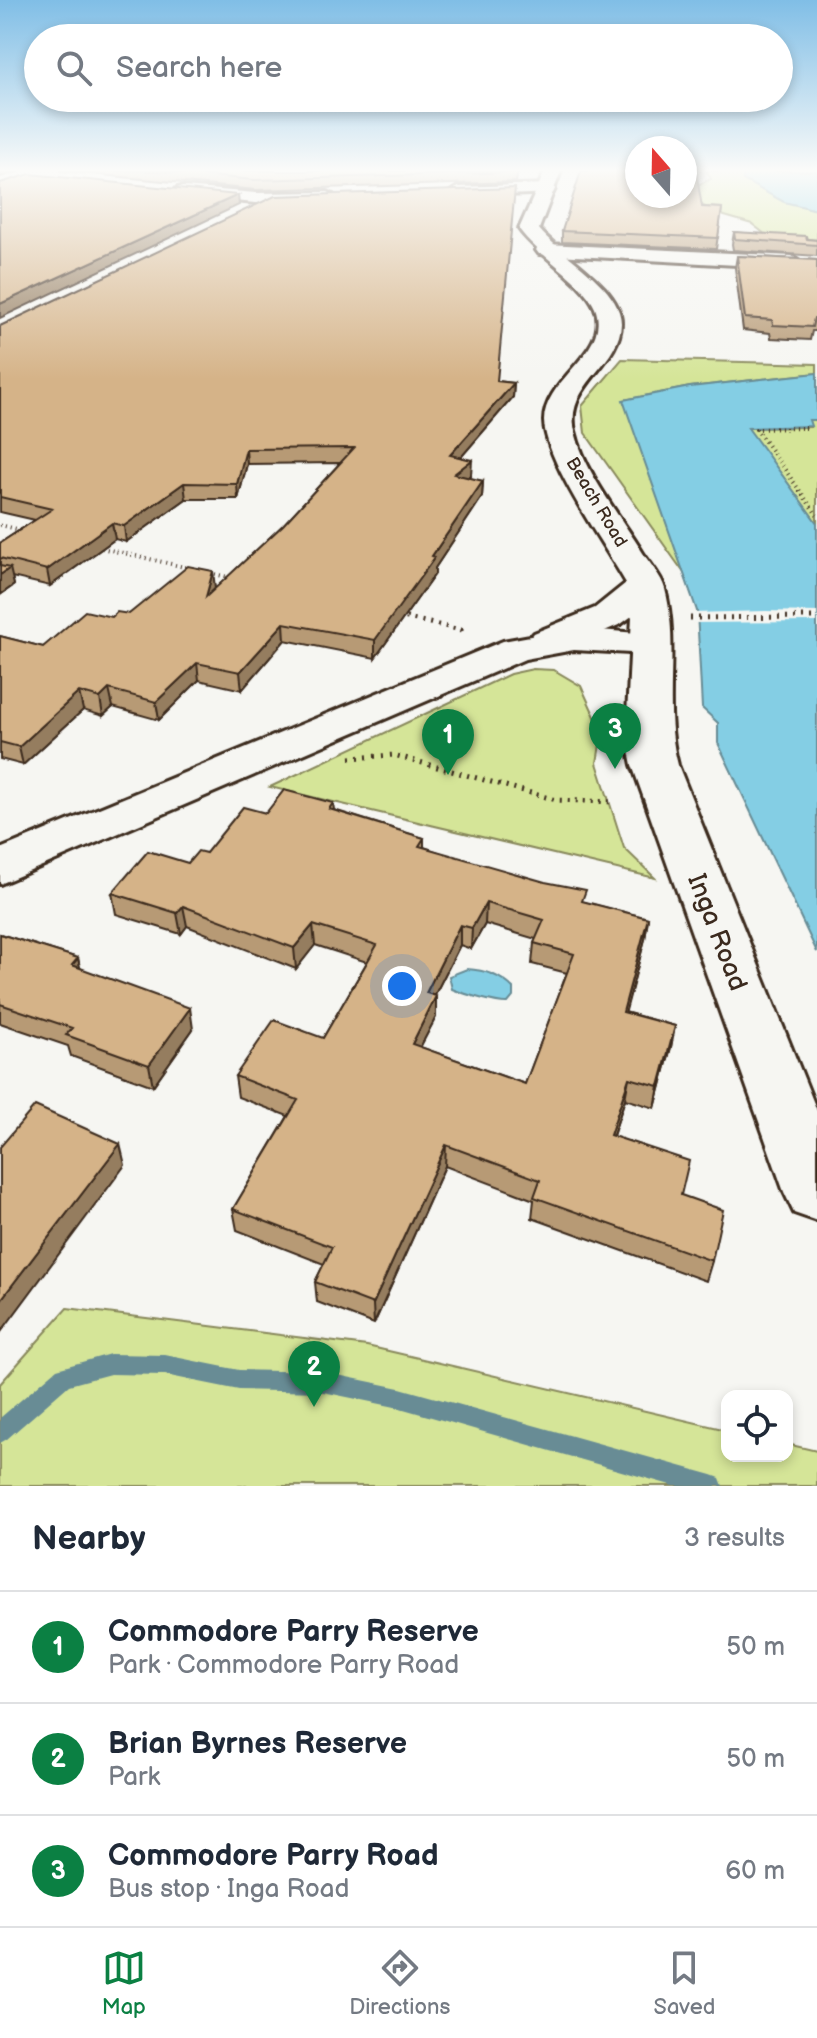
<!DOCTYPE html>
<meta charset="utf-8">
<style>
body{margin:0;font-family:"Balsamiq Sans",sans-serif;background:#f2f2f3;color:#1f2937}
.controls{position:absolute;right:24px;bottom:24px;display:grid;overflow:hidden;border-radius:16px;box-shadow:0 4px 12px #0003}
.controls button{width:72px;height:72px;display:grid;place-items:center;padding:0;border:0;border-bottom:2px solid #e0e1e3;background:#fff;color:#1f2937;font:40px sans-serif}
.compass{position:absolute;left:625px;top:136px;width:72px;height:72px;border-radius:50%;background:#fff;box-shadow:0 4px 12px #0003;rotate:340deg}
.you{position:absolute;left:402px;top:986px;width:28px;height:28px;margin:-20px;border:6px solid #fff;border-radius:50%;background:#1a73e8;box-shadow:0 0 0 12px #1a73e833}
.badge{display:grid;place-items:center;width:52px;height:52px;border-radius:50%;background:#0b8043;color:#fff;font-size:26px;font-weight:700}
.pin{position:absolute;translate:-50% -66px;filter:drop-shadow(0 2px 4px #0008)}
.pin::after{content:'';position:absolute;top:42px;width:28px;height:24px;background:inherit;clip-path:polygon(0 0,100% 0,50% 100%)}
.list{margin:0;padding:0;list-style:none}
h2{display:flex;justify-content:space-between;align-items:center;height:104px;margin:0;padding:0 32px;font-size:34px}
h2 small{font-size:26px;font-weight:400;color:#747a83}
.list li{display:grid;grid-template-columns:52px 1fr auto;gap:24px;align-items:center;box-sizing:border-box;height:112px;padding:0 32px;border-top:2px solid #e0e1e3}
.list b{display:block;font-size:30px;white-space:nowrap}
.list p{margin:0;font-size:26px;white-space:nowrap;color:#747a83}
.list em{font-size:26px;font-style:normal;color:#747a83}
.icon{flex:none;width:44px;height:44px;fill:none;stroke:currentColor;stroke-width:2;stroke-linecap:round;stroke-linejoin:round}
.map{position:relative;flex:none;width:817px;height:1486px;overflow:hidden}
.search{position:absolute;background:#fff;box-shadow:0 4px 12px #0003;left:24px;right:24px;top:24px;height:88px;display:flex;align-items:center;gap:20px;box-sizing:border-box;padding:0 28px;border-radius:44px;color:#747a83;font-size:30px}
.sheet{height:440px;background:#fff}
nav{display:flex;justify-content:space-around;align-items:center;box-sizing:border-box;height:112px;border-top:2px solid #e0e1e3;background:#fff;font-size:22px;color:#747a83}
nav a{display:grid;justify-items:center;gap:4px}
nav .on{color:#0b8043}
.map>svg:first-child{display:block}
.green{fill:#d5e598;stroke:#88885b;stroke-width:2}
.water{fill:#84cee4;stroke:#678c95;stroke-width:2}
.pier{fill:#f6f6f2}
.lines{fill:none;stroke-linecap:round;stroke-linejoin:round}
.stream{fill:#678c95;fill-rule:evenodd}
.minor-casing{stroke:#3b2a1e;stroke-width:6}
.major-casing{stroke:#3b2a1e;stroke-width:6}
.path-far1{stroke:#3b2a1e;stroke-width:4;stroke-dasharray:1 4;stroke-linecap:butt}
.path{stroke:#3b2a1e;stroke-width:5;stroke-dasharray:2 6;stroke-linecap:butt}
.minor{fill:#f6f6f2;fill-rule:evenodd}
.major{fill:#f6f6f2;fill-rule:evenodd}
.wall{fill:#b79a75;stroke:#3b2a1e;stroke-width:2;fill-rule:evenodd}
.shaded-wall{fill:#957d5f;stroke:#3b2a1e;stroke-width:2}
.building{fill:#d5b388;stroke:#3b2a1e;stroke-width:2;fill-rule:evenodd}
.labels{text-anchor:middle;stroke-width:6;stroke-linejoin:round;paint-order:stroke}
.far-street-label{font-size:18px;fill:#3b2a1e;stroke:#f6f6f2}
.near-street-label{font-size:26px;fill:#3b2a1e;stroke:#f6f6f2}
</style>
<div class="map">
<svg width="817" height="1486" viewBox="0 0 817 1486">
<rect width="100%" height="100%" fill="#f6f6f2"/>
<filter id="ink" filterUnits="userSpaceOnUse"><feTurbulence type="fractalNoise" baseFrequency=".0125" numOctaves="2"/><feDisplacementMap in="SourceGraphic" scale="16" xChannelSelector="R" yChannelSelector="G"/><feConvolveMatrix kernelMatrix="1 2 1 2 8 2 1 2 1" color-interpolation-filters="sRGB"/></filter>
<g filter="url(#ink)">
<!-- green -->
<path class="green" d="M707,171h36v9l41,21 33,9v36l-39,-2 -26,-20 -34,-10 -33,-19v-4l26,-12z
M622,359l195,5v9l-127,14 -66,13 60,173 -99,-140 -3,-27z
M808,420h9v103l-70,-95 63,-1z
M533,669l21,1 27,16 21,46 -5,31 27,85 31,30 -385,-91 240,-113z
M67,1308l300,38 360,84v26h60v-12l30,7v35h-817v-102z"/>
<!-- water -->
<path class="water" d="M743,171h74v39l-33,-8 -41,-22z
M817,373v47h-8l2,6 -63,2 69,95v429l-99,-209v-20l-16,-15 -5,-97 -74,-211 67,-13z
M467,969c18,1 33,6 46,19v9l-5,6c-10,1 -44,-9 -56,-14l-3,-13z"/>
<!-- pier -->
<path class="pier" d="M765,611l52,1v10l-124,1v-10z"/>
<g class="lines">
<!-- stream -->
<path class="stream" d="M110,1354l55,1 74,15 84,2 77,16 312,87 8,3 3,8h-49l-274,-78 -77,-16 -84,-2 -74,-15 -55,-1 -41,11 -62,54 -7,4v-25l57,-49z"/>
<!-- minor casing -->
<g class="minor-casing">
<path id="minor" d="M547,184l6,1 2,4 -2,4 -95,4 -8,-5 8,-5z
M183,187l73,6 72,-1 9,5 -9,5 -72,1 -79,-7 -2,-4 2,-4z
M546,244l246,12 10,6 -10,6 -253,-14 -3,-4 3,-4z
M574,628l89,7 6,8 -6,8 -13,3 -76,-4 -49,9 -525,225v-35l503,-208z"/>
</g>
<!-- major casing -->
<g class="major-casing">
<path id="major" d="M545,171h16l-22,58c21,26 82,58 82,94 0,42 -57,62 -46,108 9,41 46,86 68,122 7,11 19,24 22,36 15,57 -3,117 13,176l139,346v110l-23,-8 -10,-21 -152,-427 -6,-29 6,-120 -11,8 -59,25 -14,4 -14,-4 -6,-8 6,-8 61,-25 31,-25c-21,-37 -81,-122 -82,-162 0,-43 68,-69 51,-113 -12,-28 -57,-52 -76,-79z"/>
</g>
<!-- path-far1 -->
<path class="path-far1" d="M806,428l-50,1 61,86
M0,525l25,6
M97,547l96,22
M210,573l22,5"/>
<!-- path -->
<path class="path" d="M398,616l63,14 2,5
M690,618l127,-1
M350,758l44,-3 162,45 59,2"/>
<!-- minor -->
<use href="#minor" class="minor"/>
<!-- major -->
<use href="#major" class="major"/>
</g>
<!-- wall -->
<path class="wall" d="M60,171h458l-2,11 -260,8z
M702,207l20,1 -6,41 -154,-7v-11z
M734,232l83,8v16l-84,-6 -1,-6z
M737,256l80,4v71h-5l-2,9 -39,-2 -1,-5 -27,-3 -8,-62z
M0,326l514,57 -1,14 -53,61 11,17 -3,3 15,3 -1,16 -47,71v6l-60,84 -90,-18 -43,50 -43,-10 -40,40 -46,-13 -10,9 -20,-6 -60,55 -23,-6v-123l43,11 69,-30 17,-3 86,-26v1l68,-64 57,-62 -93,1 -9,35h-52l-60,43 -11,-3 -65,47 -38,-9 2,8 -14,10v-52l35,-23 -35,-8z
M333,803l1,7 90,28v9l160,55 64,16 -3,21 -20,73 50,14 -4,21 -16,61 -30,-9 -12,37 68,59 31,66 -6,20 -174,-63 2,-18 -89,-34 -71,158 -57,-22 -2,-20 9,-18 -87,-34 -4,-21 55,-93 -50,-19 -3,-21 88,-38 44,-76 -52,-17 -19,24 -109,-43 -6,8 -65,-20 -4,-21 76,-30 18,-10 60,-40zM485,924l51,15 -2,4 -2,21 35,9 -42,111 -105,-37 16,-30 -2,-21 26,-51 11,4z
M0,934l78,24 2,10 113,61 -40,57 -82,-30 -3,-10 -68,-23z"/>
<!-- shaded-wall -->
<path class="shaded-wall" d="M0,171h21l-21,6z
M238,195l1,10 -239,113v-14z
M514,383l-1,14 -63,73v-15z
M246,449l1,15 -9,35 -1,-15z
M472,460l-1,15 -18,15 1,-16z
M483,481l-1,16 -47,71v6l-60,84v-18z
M184,483l2,16 -60,43 -2,-16z
M112,523l3,16 -65,47 -3,-16z
M10,568l4,17 -14,10v-20z
M213,571l2,17 -7,26 -2,-17z
M284,623l1,17 -43,50 -2,-18z
M197,663l2,17 -40,40 -3,-18z
M109,689l4,18 -10,9 -3,-18z
M79,692l4,18 -60,55 -4,-18z
M486,903l-1,21 -14,25 1,-21z
M183,906l4,20 -6,8 -4,-21z
M648,918l-3,21 -25,94 3,-21z
M313,925l2,20 -19,24 -2,-21z
M460,925v20l-35,69 1,-21z
M78,958l4,20 -10,-13z
M436,996v21l-25,48 1,-21z
M190,1008l3,21 -40,57 -4,-21z
M675,1026l-4,21 -16,61 4,-22z
M629,1078l-4,21 -19,57 4,-21z
M120,1144l5,21 -124,167 -1,-31z
M446,1145l-1,21 -71,158 -1,-20z"/>
<!-- building -->
<path class="building" d="M156,171h361v1l-262,8z
M581,171h56v25h48v-25h11l6,36 20,1 -4,30 -156,-7z
M30,174l208,21 -238,109v-121z
M515,188l-18,193 17,2 -64,72 22,5 -18,14 29,7 -51,75 3,1 -60,83 -91,-17 -44,49 -43,-9 -41,39 -47,-13 -9,9 -21,-6 -60,55 -19,-5v-106l43,11 42,-36 27,6 5,-5 12,2 59,-48 25,5 -7,26 77,-72 71,-77 -108,1 -9,35 -53,-1 -60,43 -12,-3 -65,47 -47,-12v-15l52,-34 -52,-12v-171l275,-130z
M734,232l72,4 1,3 10,1v5l-82,-6z
M737,256l80,4v58h-3l-2,9 -39,-2 -1,-5 -27,-2z
M0,566l10,2 -10,7z
M284,790l49,13 -4,6 95,29 -5,8 126,36 41,8 -4,11 66,17 -25,94 52,14 -16,60 -30,-8 -19,57 79,26 -8,34 42,15 -11,51 -178,-64 6,-17 -94,-35 -73,159 -58,-22 17,-35 -99,-38 65,-109 -63,-24 39,-56 49,18 54,-93 -64,-20 -19,23 -111,-42 -6,7 -65,-20 36,-42 40,12 10,-12 8,2 37,-46 23,6zM486,903l58,17 -10,23 40,11 -49,130 -113,-40 24,-48 -10,-3 34,-68 12,3z
M0,934l78,24 -6,7 118,43 -41,57 -83,-30 6,-7 -72,-24z
M35,1106l85,38 -120,157v-154z"/>
</g>
<!-- sky -->
<linearGradient id="sky" x2="0" y2="1"><stop stop-color="#80bee6"/><stop offset="0.45" stop-color="#fbfbf9"/><stop offset="1" stop-color="#fbfbf9" stop-opacity="0"/></linearGradient>
<rect width="817" height="379" fill="url(#sky)"/>
<g class="labels">
<!-- far-street labels -->
<g class="far-street-label">
<text transform="translate(597 502) rotate(59)" y="6">Beach Road</text>
</g>
<!-- near-street labels -->
<g class="near-street-label">
<text transform="translate(718 932) rotate(69)" y="9">Inga Road</text>
</g>
</g>
</svg>
<div class="controls">
<button><svg class="icon" aria-label="locate" viewBox="0 0 24 24"><circle cx="12" cy="12" r="6"/><path d="M12 2v4M12 18v4M2 12h4M18 12h4"/></svg></button>
</div>
<svg class="compass" viewBox="-18 -18 36 36"><path d="M0-13l5 13h-10z" fill="#e53935"/><path d="M0 13l5-13h-10z" fill="#747a83"/></svg>
<div class="you"></div>
<div class="pin badge" style="left:448px;top:775px">1</div>
<div class="pin badge" style="left:314px;top:1407px">2</div>
<div class="pin badge" style="left:615px;top:769px">3</div>
<div class="search"><svg class="icon" aria-label="search" viewBox="0 0 24 24"><circle cx="10" cy="10" r="6"/><path d="M15 15l6 6"/></svg>Search here</div>
</div>
<section class="sheet">
<h2>Nearby<small>3 results</small></h2>
<ul class="list">
<li><span class="badge">1</span><div><b>Commodore Parry Reserve</b><p>Park · Commodore Parry Road</p></div><em>50 m</em></li>
<li><span class="badge">2</span><div><b>Brian Byrnes Reserve</b><p>Park</p></div><em>50 m</em></li>
<li><span class="badge">3</span><div><b>Commodore Parry Road</b><p>Bus stop · Inga Road</p></div><em>60 m</em></li>
</ul>
</section>
<nav>
<a class="on"><svg class="icon" aria-label="map" viewBox="0 0 24 24"><path d="M3 6l6-2 6 2 6-2v14l-6 2-6-2-6 2zM9 4v14M15 6v14"/></svg>Map</a>
<a><svg class="icon" aria-label="directions" viewBox="0 0 24 24"><path d="M12 3l9 9-9 9-9-9zM9 14v-3h6M13 9l2 2-2 2"/></svg>Directions</a>
<a><svg class="icon" aria-label="saved" viewBox="0 0 24 24"><path d="M7 4h10v16l-5-4-5 4z"/></svg>Saved</a>
</nav>
